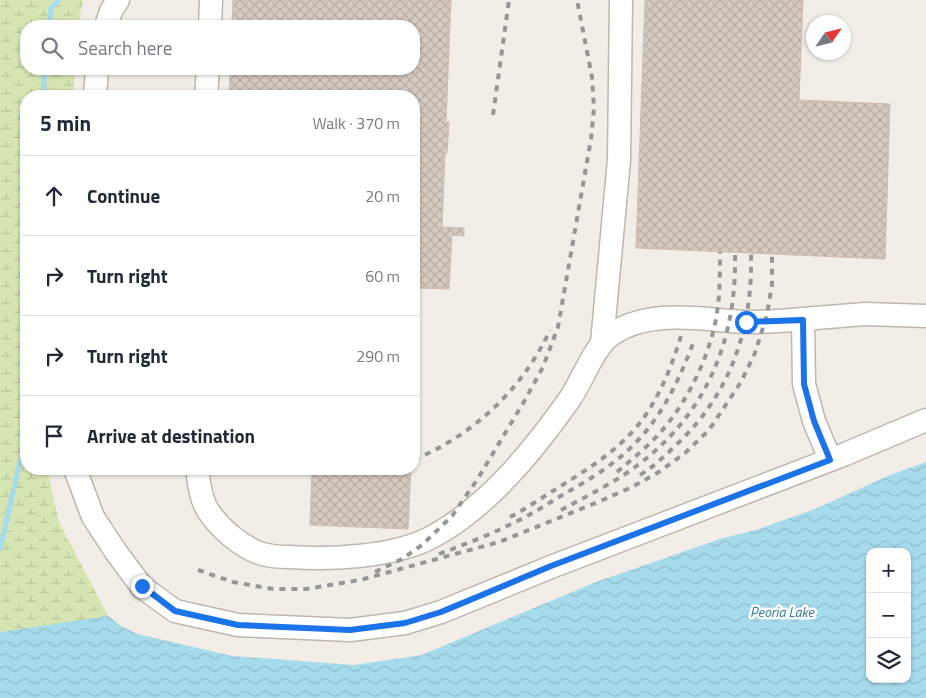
<!DOCTYPE html>
<meta charset="utf-8">
<style>
body{margin:0;font-family:"Titillium Web",sans-serif;background:#f2f2f3;color:#1f2937}
.controls{position:absolute;right:15px;bottom:15px;display:grid;overflow:hidden;border-radius:10px;box-shadow:0 1px 4px #0004}
.controls button{width:45px;height:45px;display:grid;place-items:center;padding:0;border:0;border-bottom:1px solid #e0e1e3;background:#fff;color:#1f2937;font:25px sans-serif}
.compass{position:absolute;left:806px;top:15px;width:45px;height:45px;border-radius:50%;background:#fff;box-shadow:0 1px 4px #0004;rotate:55deg}
.stop{position:absolute;width:15px;height:15px;margin:-11px;border:4px solid #1a73e8;border-radius:50%;background:#fff}
.stop.end{background:#1a73e8;border-color:#fff;box-shadow:0 1px 5px #0008}
.list{margin:0;padding:0;list-style:none}
h2{display:flex;justify-content:space-between;align-items:center;height:65px;margin:0;padding:0 20px;font-size:21px}
h2 small{font-size:16px;font-weight:400;color:#747a83}
.list li{display:grid;grid-template-columns:32px 1fr auto;gap:15px;align-items:center;box-sizing:border-box;height:80px;padding:0 20px;border-top:1px solid #e0e1e3}
.list b{display:block;font-size:19px;white-space:nowrap}
.list em{font-size:16px;font-style:normal;color:#747a83}
.icon{flex:none;width:28px;height:28px;fill:none;stroke:currentColor;stroke-width:2;stroke-linecap:round;stroke-linejoin:round}
.map{position:relative;flex:none;width:926px;height:698px;overflow:hidden}
.search{position:absolute;background:#fff;box-shadow:0 1px 4px #0004;left:20px;top:20px;width:400px;height:55px;display:flex;align-items:center;gap:12px;box-sizing:border-box;padding:0 18px;border-radius:20px;color:#747a83;font-size:19px}
.panel{position:absolute;background:#fff;box-shadow:0 1px 4px #0004;left:20px;top:90px;width:400px;height:385px;border-radius:20px}
.map>svg:first-child{display:block}
.wetland{fill:url(#wetland-marsh)}
.water{fill:url(#water-waves);fill-rule:evenodd}
.lines{fill:none;stroke-linecap:round;stroke-linejoin:round}
.stream{stroke:#a6dbec;stroke-width:5}
.building{fill:url(#building-cross-hatch);stroke:#cebdb1}
.minor-casing{stroke:#c0b6ad;stroke-width:25}
.minor{stroke:#fff;stroke-width:22}
.rail{stroke:#969696;stroke-width:4;stroke-dasharray:6 6;stroke-linecap:butt}
.route{stroke:#1a73e8;stroke-width:6}
.labels{text-anchor:middle;stroke-width:5;stroke-linejoin:round;paint-order:stroke}
.water-label{font-size:14px;font-style:italic;fill:#307a94;stroke:#fff}
</style>
<div class="map">
<svg width="926" height="698" viewBox="0 0 926 698">
<defs>
<pattern id="wetland-marsh" width="20" height="14" patternUnits="userSpaceOnUse" patternTransform="scale(1.25)"><rect width="20" height="14" fill="#d6e5b2"/><path d="M1 5h8M5 5V1M11 12h8M15 12V8" fill="none" stroke="#b9c59a"/></pattern>
<pattern id="water-waves" width="16" height="10" patternUnits="userSpaceOnUse" patternTransform="scale(1.25)"><rect width="16" height="10" fill="#a6dbec"/><path d="M0 5q4-4 8 0t8 0" fill="none" stroke="#90bdcb"/></pattern>
<pattern id="building-cross-hatch" width="8" height="8" patternUnits="userSpaceOnUse" patternTransform="scale(1.25)"><rect width="8" height="8" fill="#d6cac0"/><path d="M0 0l8 8M0 8l8-8" fill="none" stroke="#b9aea6"/></pattern>
</defs>
<rect width="100%" height="100%" fill="#f2ede7"/>
<!-- wetland -->
<path class="wetland" d="M0,0h83l-5,26h-52v43h49l-2,27h-47v373h21l12,53 49,94 -59,32 -49,41z"/>
<!-- water -->
<path class="water" d="M926,462v236h-926v-66l108,-16 13,10 16,8 95,22 122,9 68,-10 174,-73 127,-44 33,-8 59,-21 75,-34zM870,552h37v127h-37z"/>
<g class="lines">
<!-- stream -->
<path class="stream" d="M49,26l2,-18 8,-8
M44,69v27
M0,549l26,-113"/>
</g>
<!-- building -->
<path class="building" d="M233,0h218l-5,122h3l-2,31h-2l-3,74 22,1v8l-12,-1 -3,54 -31,-1 -4,106v-298h-185l1,-27h184v-43h-182z
M645,0h158l-4,100 91,4 -5,155 -249,-11z
M312,469h99l-3,60 -98,-4z"/>
<g class="lines">
<!-- minor casing -->
<g class="minor-casing">
<path id="minor" d="M106,26l5,-15 7,-11
M210,26l1,-26
M95,96l2,-27
M206,96l2,-27
M602,343l17,-183 2,-160
M830,459l-16,-38 -10,-37 -1,-65 62,-5 61,2
M75,469l18,48 23,35 26,35 33,24 63,14 112,5 55,-7 36,-11 110,-45 292,-112 83,-35
M197,469c2,13 3,28 10,40 11,18 32,36 52,44 9,3 21,4 30,4 41,3 104,0 141,-19 56,-29 103,-87 139,-138 13,-18 25,-54 43,-66 39,-26 90,-14 134,-12 19,0 38,-1 57,-3"/>
</g>
<!-- minor -->
<use href="#minor" class="minor"/>
<!-- rail -->
<path class="rail" d="M493,115l16,-115
M414,460c60,-26 108,-70 136,-130
M617,472c14,-12 28,-23 40,-36 28,-30 49,-72 58,-112 5,-23 5,-48 5,-72
M640,475c13,-8 24,-18 35,-29 56,-52 78,-118 76,-193
M561,510c28,-15 57,-29 82,-49 66,-52 94,-125 92,-208
M510,517c16,-8 31,-19 46,-28 32,-20 67,-41 89,-73 17,-25 27,-51 36,-80
M439,554c24,-9 48,-18 70,-29 18,-8 34,-18 50,-28 30,-17 59,-34 82,-60 25,-28 40,-62 53,-96
M198,570l35,12 40,7h33l54,-9 139,-38 99,-40 34,-15 27,-15 26,-19 24,-23 32,-48 14,-29 12,-38 5,-31v-30
M375,572l27,-13 20,-14 30,-29 25,-36 48,-80 18,-33 15,-40 33,-188 3,-31 -2,-31 -15,-77"/>
</g>
<g class="lines">
<!-- route -->
<path class="route" d="M142,586l33,25 63,14 112,5 55,-7 36,-11 110,-46 279,-106 -16,-39 -10,-37 -1,-64 -57,2"/>
</g>
<g class="labels">
<!-- water labels -->
<g class="water-label">
<text x="782" y="617">Peoria Lake</text>
</g>
</g>
</svg>
<div class="controls">
<button>+</button>
<button>−</button>
<button><svg class="icon" aria-label="layers" viewBox="0 0 24 24"><path d="M12 4l9 5-9 5-9-5zM3 14l9 5 9-5"/></svg></button>
</div>
<svg class="compass" viewBox="-18 -18 36 36"><path d="M0-13l5 13h-10z" fill="#e53935"/><path d="M0 13l5-13h-10z" fill="#747a83"/></svg>
<div class="stop" style="left:746px;top:322px"></div>
<div class="stop end" style="left:142px;top:586px"></div>
<div class="search"><svg class="icon" aria-label="search" viewBox="0 0 24 24"><circle cx="10" cy="10" r="6"/><path d="M15 15l6 6"/></svg>Search here</div>
<section class="panel">
<h2>5 min<small>Walk · 370 m</small></h2>
<ul class="list">
<li><svg class="icon" aria-label="ahead" viewBox="0 0 24 24"><path d="M12 20V5M6 11l6-6 6 6"/></svg><div><b>Continue</b></div><em>20 m</em></li>
<li><svg class="icon" aria-label="right" viewBox="0 0 24 24"><path d="M7 20v-9h11M14 6l5 5-5 5"/></svg><div><b>Turn right</b></div><em>60 m</em></li>
<li><svg class="icon" aria-label="right" viewBox="0 0 24 24"><path d="M7 20v-9h11M14 6l5 5-5 5"/></svg><div><b>Turn right</b></div><em>290 m</em></li>
<li><svg class="icon" aria-label="arrive" viewBox="0 0 24 24"><path d="M6 21V4h12l-3 4 3 4H6"/></svg><div><b>Arrive at destination</b></div></li>
</ul>
</section>
</div>
